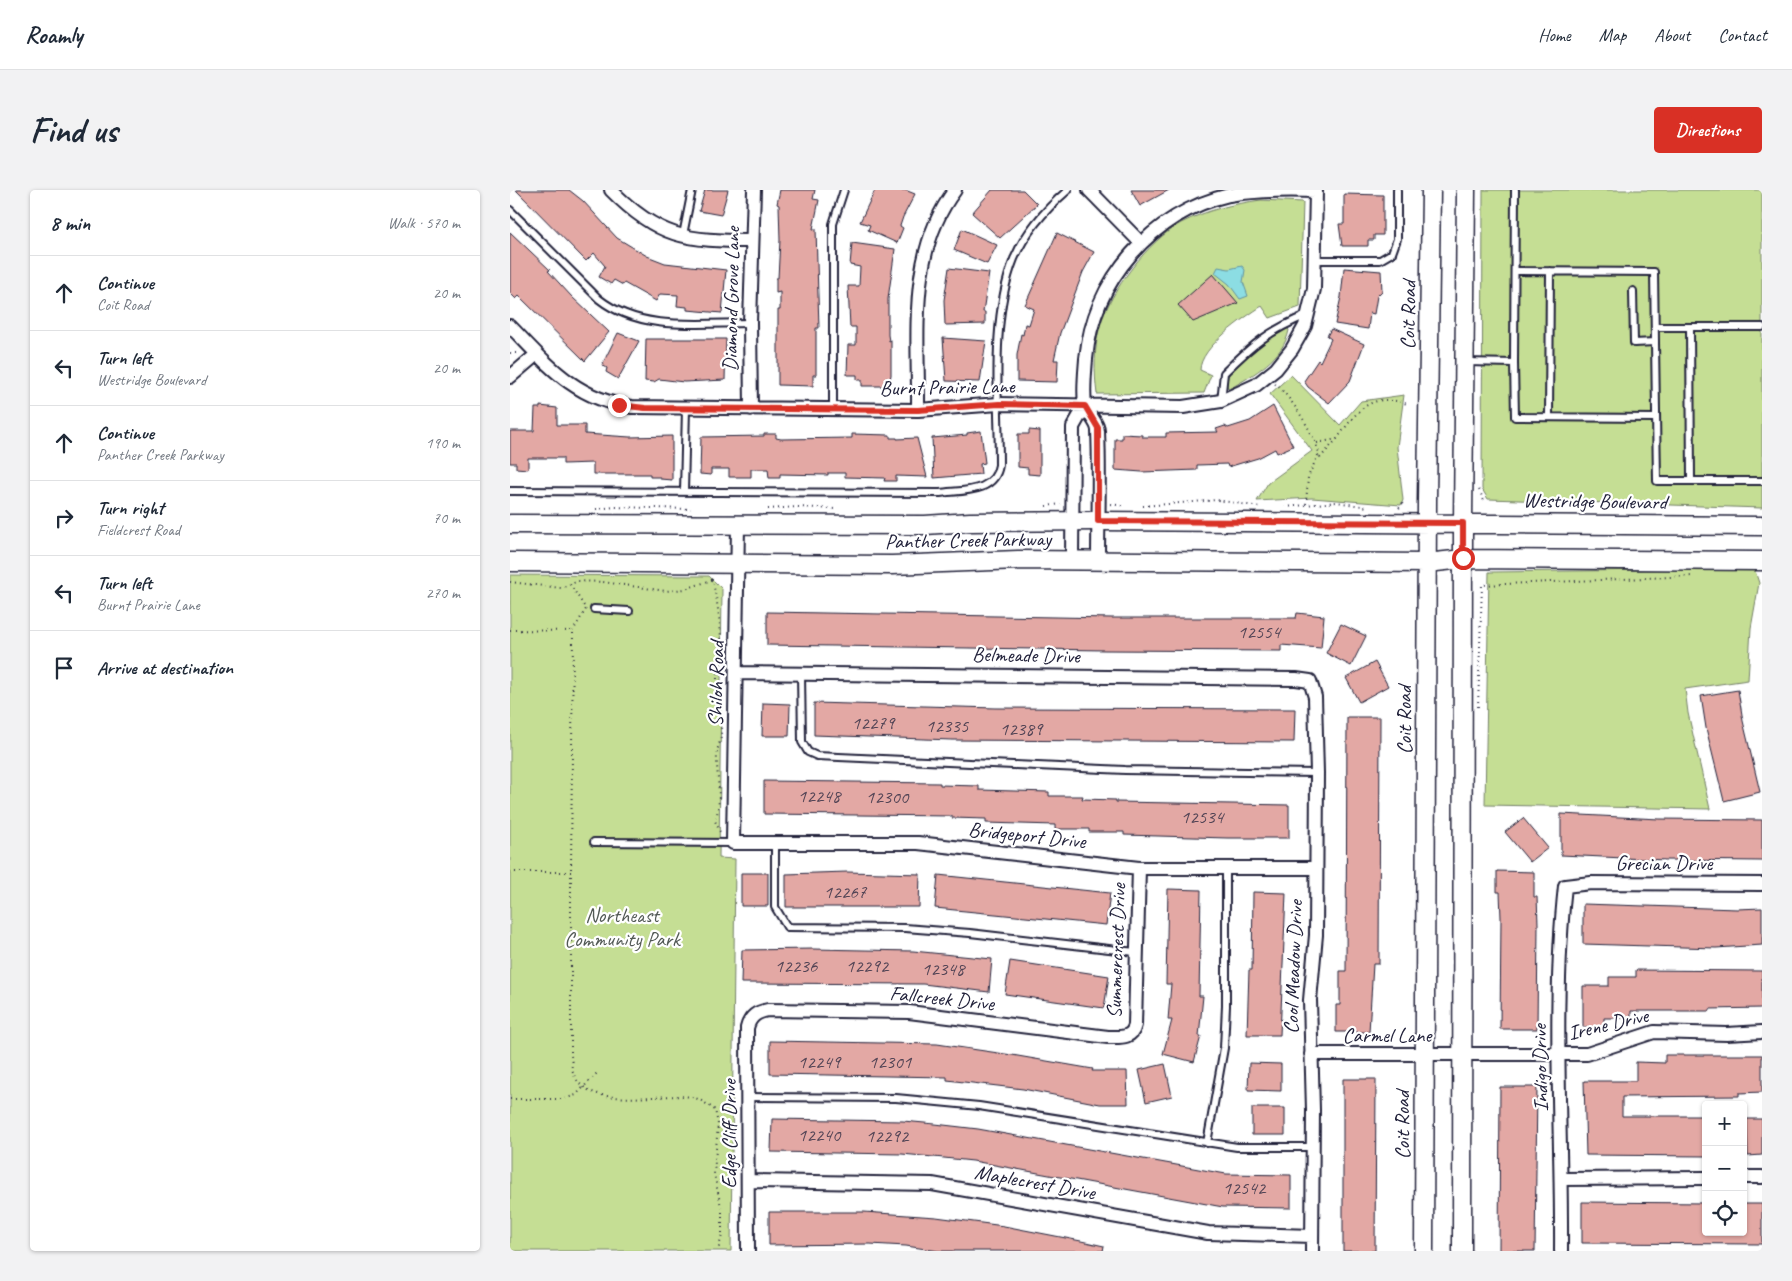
<!DOCTYPE html>
<meta charset="utf-8">
<style>
body{margin:0;font-family:Caveat,sans-serif;background:#f2f2f3;color:#1f2937}
.controls{position:absolute;right:15px;bottom:15px;display:grid;overflow:hidden;border-radius:5px;box-shadow:0 1px 4px #0004}
.controls button{width:45px;height:45px;display:grid;place-items:center;padding:0;border:0;border-bottom:1px solid #e0e1e3;background:#fff;color:#1f2937;font:25px sans-serif}
.stop{position:absolute;width:15px;height:15px;margin:-11px;border:4px solid #d93025;border-radius:50%;background:#fff}
.stop.end{background:#d93025;border-color:#fff;box-shadow:0 1px 5px #0008}
.list{margin:0;padding:0;list-style:none}
h2{display:flex;justify-content:space-between;align-items:center;height:65px;margin:0;padding:0 20px;font-size:21px}
h2 small{font-size:16px;font-weight:400;color:#747a83}
.list li{display:grid;grid-template-columns:32px 1fr auto;gap:15px;align-items:center;box-sizing:border-box;height:75px;padding:0 20px;border-top:1px solid #e0e1e3}
.list b{display:block;font-size:19px;white-space:nowrap}
.list p{margin:0;font-size:16px;white-space:nowrap;color:#747a83}
.list em{font-size:16px;font-style:normal;color:#747a83}
.icon{flex:none;width:28px;height:28px;fill:none;stroke:currentColor;stroke-width:2;stroke-linecap:round;stroke-linejoin:round}
.map{position:relative;flex:none;width:1252px;height:1061px;overflow:hidden;border-radius:5px}
header{display:flex;align-items:center;gap:30px;box-sizing:border-box;height:70px;padding:0 25px;background:#fff;border-bottom:1px solid #e0e1e3}
header strong{font-size:24px}
nav{display:flex;gap:28px;margin-inline-start:auto;font-size:18px}
.intro{display:flex;align-items:center;justify-content:space-between;box-sizing:border-box;height:120px;padding:0 30px}
h1{margin:0;font-size:35px}
.button{padding:12px 22px;border-radius:5px;background:#d93025;color:#fff;font-size:18px;font-weight:700}
main{display:flex;gap:30px;padding:0 30px}
aside{flex:1;background:#fff;border-radius:5px;box-shadow:0 1px 4px #0004}
.map>svg:first-child{display:block}
.green{fill:#c5de94;stroke:#748068}
.water{fill:#8cdde3;stroke:#6292a0}
.building{fill:#e3a8a4;stroke:#22223b}
.lines{fill:none;stroke-linecap:round;stroke-linejoin:round}
.service-casing{stroke:#22223b;stroke-width:10}
.minor-casing{stroke:#22223b;stroke-width:16}
.secondary-casing{stroke:#22223b;stroke-width:21}
.path{stroke:#22223b;stroke-width:2;stroke-dasharray:1 4;stroke-linecap:butt}
.service{stroke:#fff;stroke-width:6}
.minor{stroke:#fff;stroke-width:12}
.secondary{stroke:#fff;stroke-width:18}
.route{stroke:#d93025;stroke-width:6}
.labels{text-anchor:middle;stroke-width:4.5;stroke-linejoin:round;paint-order:stroke}
.number-label{font-size:19px;fill:#524455}
.street-label{font-size:21px;fill:#22223b;stroke:#fff}
.park-label{font-size:21px;fill:#535a56;stroke:#fff}
</style>
<header>
<strong>Roamly</strong>
<nav><a>Home</a><a>Map</a><a>About</a><a>Contact</a></nav>
</header>
<div class="intro"><h1>Find us</h1><a class="button">Directions</a></div>
<main>
<aside>
<h2>8 min<small>Walk · 570 m</small></h2>
<ul class="list">
<li><svg class="icon" aria-label="ahead" viewBox="0 0 24 24"><path d="M12 20V5M6 11l6-6 6 6"/></svg><div><b>Continue</b><p>Coit Road</p></div><em>20 m</em></li>
<li><svg class="icon" aria-label="left" viewBox="0 0 24 24"><path d="M17 20v-9H6M10 6l-5 5 5 5"/></svg><div><b>Turn left</b><p>Westridge Boulevard</p></div><em>20 m</em></li>
<li><svg class="icon" aria-label="ahead" viewBox="0 0 24 24"><path d="M12 20V5M6 11l6-6 6 6"/></svg><div><b>Continue</b><p>Panther Creek Parkway</p></div><em>190 m</em></li>
<li><svg class="icon" aria-label="right" viewBox="0 0 24 24"><path d="M7 20v-9h11M14 6l5 5-5 5"/></svg><div><b>Turn right</b><p>Fieldcrest Road</p></div><em>70 m</em></li>
<li><svg class="icon" aria-label="left" viewBox="0 0 24 24"><path d="M17 20v-9H6M10 6l-5 5 5 5"/></svg><div><b>Turn left</b><p>Burnt Prairie Lane</p></div><em>270 m</em></li>
<li><svg class="icon" aria-label="arrive" viewBox="0 0 24 24"><path d="M6 21V4h12l-3 4 3 4H6"/></svg><div><b>Arrive at destination</b></div></li>
</ul>
</aside>
<div class="map">
<svg width="1252" height="1061" viewBox="0 0 1252 1061">
<rect width="100%" height="100%" fill="#fff"/>
<filter id="ink" filterUnits="userSpaceOnUse"><feTurbulence type="fractalNoise" baseFrequency=".02" numOctaves="2"/><feDisplacementMap in="SourceGraphic" scale="10" xChannelSelector="R" yChannelSelector="G"/><feConvolveMatrix kernelMatrix="1 2 1 2 8 2 1 2 1" color-interpolation-filters="sRGB"/></filter>
<g filter="url(#ink)">
<!-- green -->
<path class="green" d="M973,0h279v318l-274,-9 -6,-10z
M751,10l42,2 -3,105 -30,11 -8,-12c-17,11 -62,41 -62,64l11,5 -7,18 -107,1c-3,-22 -3,-47 3,-68 10,-35 49,-86 81,-103 26,-13 51,-19 80,-23z
M776,137l3,3c-5,28 -36,45 -58,58l-4,-1c-3,-26 40,-49 59,-60z
M781,185l49,50 21,-24 43,-6 -7,52 6,53 -2,5 -89,-7 -55,3 11,-18 44,-32 -42,-57z
M1238,379l7,2 4,12 -8,45 -3,52 -63,9 3,24 22,96 -225,-4 4,-233z
M0,385l199,1 13,13 -3,269 16,1 -4,392h-221z"/>
<!-- water -->
<path class="water" d="M732,76l3,4 -2,12 5,14 -8,3 -11,-15 -14,-11 3,-6 11,2z"/>
<!-- building -->
<path class="building" d="M6,0h53l14,11 34,37 30,18 18,7 61,7 -4,43 -35,-3v-3l-10,-1 1,-11 -18,-1 -4,7 -32,-18 -1,2 -9,-5 -3,4 -12,-7 6,-11 -11,-13 -8,8z
M195,0h23l-7,25 -22,-4z
M270,0h35l-2,9 6,1 -6,29h3l3,99h-3v47h-3v11l-35,-1v-75h2v-18l-4,1v-15h2l2,-38 -1,-35 -2,-1z
M365,0h30l10,4 -12,23 -3,9 3,2 -6,15 -29,-13 2,-5 -10,-3z
M482,0h31l14,14 -37,34 -28,-25z
M621,0h38l-29,16z
M834,4l39,1v40h-9v5h-6v6h-26l-3,-22h5z
M452,39l35,16 -10,19 -33,-14z
M0,42l40,38 -2,1 24,26 37,35 -24,29 -66,-65 -3,3 -6,-6z
M547,43l37,19 -11,20 -23,61 -6,27h4l-1,22 -40,-1v-26l4,-21 2,1 2,-11 4,1 5,-16 -9,-4z
M342,53l43,6 -7,50v36l1,6 2,-1v35l-1,4 -3,-1 1,8h-26v-6h-5v-5h-10l1,-30h8v-18h-6l-2,-41h11l1,-19 -10,-2z
M439,78l40,5 -6,39h2v12l-40,1 -1,-25z
M834,78l37,3 1,20 -5,5 -3,18 -4,-1 -2,16 -33,-5 6,-27z
M703,84l25,29 -45,19 -15,-17z
M821,139l33,15 -14,37 -21,22 -21,-16 -4,-6 14,-21 2,2 11,-23 -4,-3z
M108,143l21,8 -21,38 -12,-7 1,-4 -5,-3z
M433,148l43,3 -6,41 -34,-1z
M136,149h80l-1,41 -41,2 -25,-3 -5,3 -9,-1z
M30,216l17,2v17h28v9l45,3 42,-1v44l-12,-1v-2h-10v-3h-57v-11l-30,1v-6h-35v11l-12,-1v-5h-6v-32h24l1,-23h5z
M763,216l20,40 -16,7 -2,-4 -17,9 -30,9 -1,-3 -30,1v5l-55,2 -27,-2v-31h7v-5l20,1v2h24v-4l52,-1 -2,-3 9,-3 3,2 22,-7z
M519,240l11,1v44l-12,-1v-6l-10,-1v-33h11z
M471,241l4,32 -5,1 1,10 -47,4 -2,-40 35,-3v-2z
M254,244h12v4l5,1 71,-1v-4l38,1v3h7v1l20,-1 10,39 -31,-1v5h-12l1,-3 -40,-1v-4h-17v2l-48,-1v4h-11l-1,-9h-17v8h-22v-8h-18v6l-11,-1 1,-37 63,-1z
M257,422l345,6h184l1,-5 27,3 -3,32 -40,-3v6l-176,-1 -338,-5z
M831,434l25,12 -15,30 -25,-13z
M865,472l13,24 -29,16 -13,-24z
M1228,500l5,31 17,71 -36,9 -18,-73 -5,-32z
M253,513l27,1 -1,32h-27z
M304,513l182,5 299,1 -1,33 -342,-2 -138,-5z
M837,527h33l-1,247h-6l-4,68h-33v-27h4v-34h6z
M254,591l176,2v2l39,1v4l70,2v4h34l-1,3 34,1v2l173,3v33h-62l-103,-3v-3h-35v-3h-34v-4l-69,-2v-4l-34,-1v-2l-188,-2z
M1051,624l98,5 103,1v41l-96,-1 -105,-5z
M1013,628l25,30 -18,14 -25,-30z
M987,681l37,1v25h3l1,27 -1,105h-37l1,-111 -1,-26h-3z
M337,682l73,2 -1,33h-133v-33z
M231,683h27v33h-27z
M428,685l172,18 -4,32 -171,-17z
M658,699l33,1 -2,106h4l-4,40h2l-7,26 -31,-8 9,-34h-4l3,-36h-5z
M743,702l33,1 -6,142h-33l2,-65h3z
M1073,714l154,5 25,-1v37l-46,3 -133,-4z
M303,759l100,2 79,8 -3,33 -66,-8 -182,-1 1,-33z
M500,771l99,15 -5,32 -99,-14z
M1126,780l126,1v37l-52,1v2h-79v7h-27v9h-21v-41h26v-9h27z
M260,851l167,3 75,11 81,14 -1,2h35l1,33h-28l-77,-15 -76,-9v-3l-177,-3z
M1155,865h97v37l-23,1v3l-117,1v19h84v40l-120,-1 -2,-74h52v-19l29,1z
M739,873l32,1v27l-33,-1z
M655,874l7,32 -26,6 -7,-32z
M833,889h33l-1,172h-32z
M990,897h37l-2,164h-36z
M742,918h33v27h-33z
M262,929l131,2 32,3 43,5 248,45 65,1v33l-68,-1 -250,-46 -29,-3 -42,-4 -131,-2z
M1237,929h15v36l-14,1z
M1072,1012l124,1v29h37v-28h19v40l-180,-1z
M259,1022h95l72,5 68,9 77,15 23,5 -1,5h-164l-33,-5 -36,-2 -101,1z"/>
<g class="lines">
<!-- service casing -->
<g class="service-casing">
<path id="service" d="M0,20l89,89c42,33 100,24 151,24
M173,45l9,-45
M805,70h65l12,-7 5,-14v-49
M1005,81l139,1 3,209h105
M1123,101l1,52 21,-1
M1145,137h107
M1180,137l1,154
M955,172l49,1 1,-173
M1004,173l1,54 141,1
M711,211l3,-28c28,-28 46,-43 83,-58
M323,219v-185l11,-34
M1039,227l1,-146
M0,301l430,2c23,-3 55,0 59,-28 0,-65 -9,-146 15,-206 11,-26 33,-51 54,-69
M174,302l2,-84
M84,419l35,2
M291,483l1,69 6,10 9,4 308,14 192,3
M84,652l139,1
M265,653v64l12,20 118,1 65,5 165,19
M239,907l147,1 83,8 258,41h77
M697,953l17,-95 2,-42v-138"/>
</g>
<!-- minor casing -->
<g class="minor-casing">
<path id="minor" d="M101,0c47,48 76,51 141,51
M579,0l52,53
M0,136c38,39 65,73 122,81l286,3 81,-6 184,3 38,-6 35,-16 20,-16 16,-20 13,-23 9,-37 2,-98c-29,-1 -59,-1 -87,4 -77,18 -136,85 -143,164 -1,14 -3,31 -1,45 2,10 13,18 13,27 2,43 0,87 0,130
M0,187l27,-23
M241,219l-1,-86 4,-133
M408,220c1,-74 -11,-157 37,-220
M228,335l-5,318h185l221,25h177
M562,371l1,-134 12,-21
M227,483l559,6 14,2 5,16 2,76 -1,162 -6,65 3,110 -1,141
M801,864h276l67,-22 73,2 35,-2
M1233,987h19
M1052,989l144,-1
M239,991l183,3 276,49 104,3
M238,1061l-1,-223c3,-12 10,-16 21,-18l141,2 199,25c12,0 24,2 27,-12l4,-157
M1051,1061c1,-122 -9,-244 4,-365l26,-3 171,1"/>
</g>
<!-- secondary casing -->
<g class="secondary-casing">
<path id="secondary" d="M0,334l415,1 45,-3 128,-1 664,5
M0,372l382,3 126,-5 409,3 36,-4 299,2
M914,1061l3,-750 4,-311
M952,1061l1,-728 3,-333"/>
</g>
<!-- path -->
<path class="path" d="M0,163h10
M765,194c16,12 39,50 44,69l-11,24 -2,27
M807,253l20,-4c20,-28 33,-48 70,-35
M810,268l17,-19
M969,300l6,13
M601,314l13,2
M536,316l15,-2
M633,316l74,-6 43,7
M775,317l52,-5 30,5
M889,318l6,-7
M86,319l19,-2 76,2
M258,319l29,-2 39,2
M0,392l51,6 17,-7 25,1 63,9 19,-2 27,-9c5,17 9,47 9,64 0,14 -5,28 -4,42 1,17 5,32 4,49 0,7 -4,12 -4,19 -1,24 6,44 -2,67l6,13
M60,394l16,25 -13,22
M0,440l63,1 -2,241
M968,517l4,-122 211,-9
M0,682h61v184c1,5 0,11 2,16 13,40 87,20 118,25 8,1 17,8 24,13l3,14 -4,50 8,37v24l-4,16
M0,909h54l12,-4 23,-24"/>
<!-- service -->
<use href="#service" class="service"/>
<!-- minor -->
<use href="#minor" class="minor"/>
<!-- secondary -->
<use href="#secondary" class="secondary"/>
</g>
</g>
<g class="lines" filter="url(#ink)">
<!-- route -->
<path class="route" d="M109,215l26,3 273,2 81,-6 86,2 13,22v93l365,2v35"/>
</g>
<g class="labels">
<!-- number labels -->
<g class="number-label">
<text x="749" y="448">12554</text>
<text x="363" y="539">12279</text>
<text x="437" y="542">12335</text>
<text x="511" y="545">12389</text>
<text x="309" y="612">12248</text>
<text x="377" y="613">12300</text>
<text x="692" y="633">12534</text>
<text x="335" y="708">12267</text>
<text x="286" y="782">12236</text>
<text x="357" y="782">12292</text>
<text x="433" y="785">12348</text>
<text x="309" y="878">12249</text>
<text x="380" y="878">12301</text>
<text x="309" y="951">12240</text>
<text x="377" y="952">12292</text>
<text x="734" y="1004">12542</text>
</g>
<!-- street labels -->
<g class="street-label">
<text transform="translate(221 109) rotate(-89)" y="7">Diamond Grove Lane</text>
<text transform="translate(898 125) rotate(-89)" y="7">Coit Road</text>
<text transform="translate(437 197) rotate(-1)" y="7">Burnt Prairie Lane</text>
<text transform="translate(1085 311) rotate(1)" y="7">Westridge Boulevard</text>
<text transform="translate(458 350) rotate(-1)" y="7">Panther Creek Parkway</text>
<text transform="translate(516 465) rotate(1)" y="7">Belmeade Drive</text>
<text transform="translate(206 494) rotate(-89)" y="7">Shiloh Road</text>
<text transform="translate(894 530) rotate(-90)" y="7">Coit Road</text>
<text transform="translate(517 645) rotate(6)" y="7">Bridgeport Drive</text>
<text x="1154" y="680">Grecian Drive</text>
<text transform="translate(606 761) rotate(-88)" y="7">Summercrest Drive</text>
<text transform="translate(783 777) rotate(-88)" y="7">Cool Meadow Drive</text>
<text transform="translate(432 808) rotate(6)" y="7">Fallcreek Drive</text>
<text transform="translate(1098 834) rotate(-13)" y="7">Irene Drive</text>
<text x="877" y="852">Carmel Lane</text>
<text transform="translate(1030 878) rotate(-91)" y="7">Indigo Drive</text>
<text transform="translate(892 935) rotate(-90)" y="7">Coit Road</text>
<text transform="translate(219 944) rotate(-90)" y="7">Edge Cliff Drive</text>
<text transform="translate(525 992) rotate(10)" y="7">Maplecrest Drive</text>
</g>
<!-- park labels -->
<g class="park-label">
<text x="112" y="732">Northeast<tspan x="112" dy="24">Community Park</tspan></text>
</g>
</g>
</svg>
<div class="controls">
<button>+</button>
<button>−</button>
<button><svg class="icon" aria-label="locate" viewBox="0 0 24 24"><circle cx="12" cy="12" r="6"/><path d="M12 2v4M12 18v4M2 12h4M18 12h4"/></svg></button>
</div>
<div class="stop" style="left:953px;top:368px"></div>
<div class="stop end" style="left:109px;top:215px"></div>
</div>
</main>
